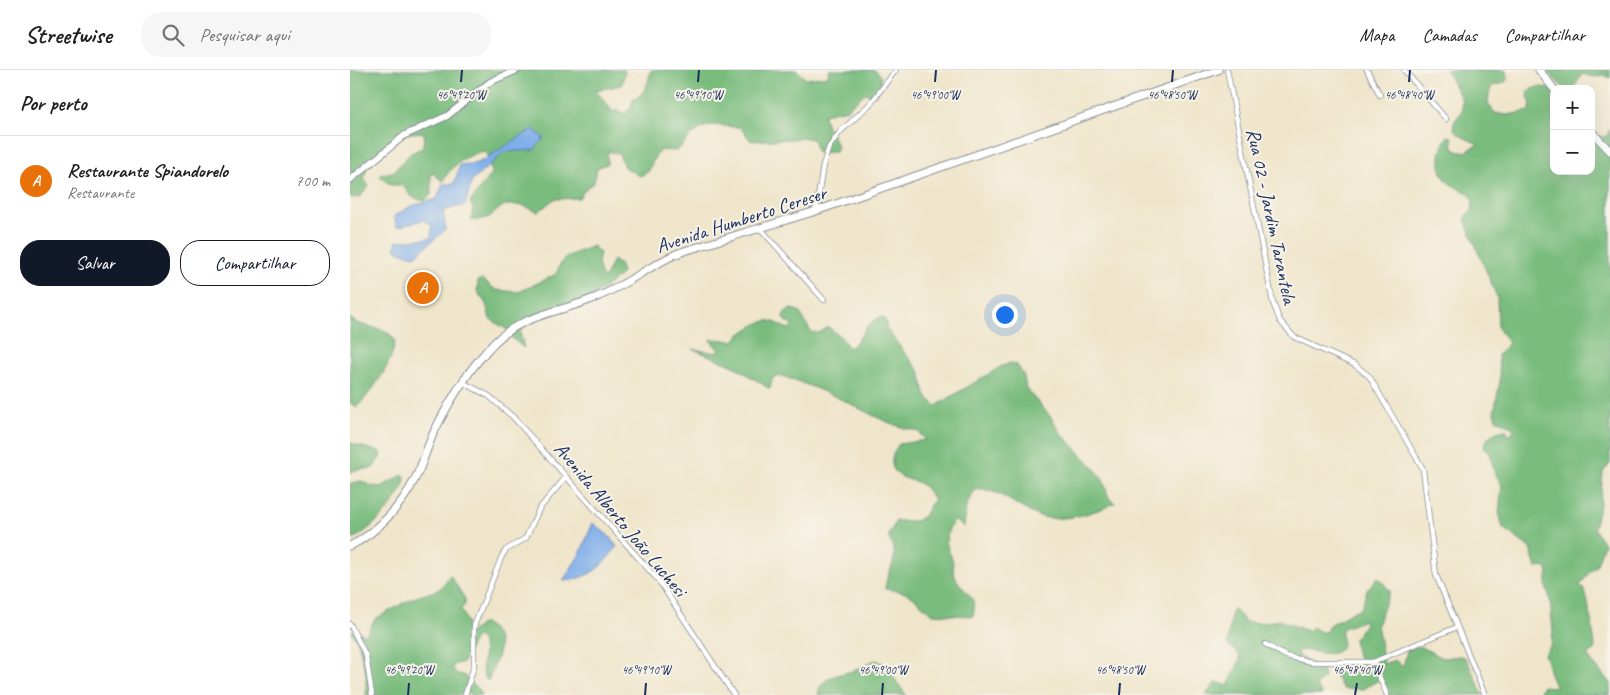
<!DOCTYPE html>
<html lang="pt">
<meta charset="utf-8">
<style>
body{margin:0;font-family:Caveat,sans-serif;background:#f6f6f6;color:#202124}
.controls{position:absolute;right:15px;top:15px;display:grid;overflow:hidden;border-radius:10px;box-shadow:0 5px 20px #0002}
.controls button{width:45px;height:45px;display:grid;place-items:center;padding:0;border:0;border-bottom:1px solid #e0e0e0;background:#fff;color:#202124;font:25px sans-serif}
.you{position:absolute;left:654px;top:244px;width:18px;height:18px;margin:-12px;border:4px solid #fff;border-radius:50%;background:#1a73e8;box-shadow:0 0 0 8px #1a73e833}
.badge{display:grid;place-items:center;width:32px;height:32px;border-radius:50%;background:#111827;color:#fff;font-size:16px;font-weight:700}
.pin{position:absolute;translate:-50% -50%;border:2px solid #fff;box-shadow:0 1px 5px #0006}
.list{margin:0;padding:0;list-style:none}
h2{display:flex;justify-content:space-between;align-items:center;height:65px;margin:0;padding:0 20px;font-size:21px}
h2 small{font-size:16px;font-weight:400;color:#757577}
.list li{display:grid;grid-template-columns:32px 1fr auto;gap:15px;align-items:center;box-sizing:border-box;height:90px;padding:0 20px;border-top:1px solid #e0e0e0}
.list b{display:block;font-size:19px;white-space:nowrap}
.list p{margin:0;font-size:16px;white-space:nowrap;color:#757577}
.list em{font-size:16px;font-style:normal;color:#757577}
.actions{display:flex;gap:10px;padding:15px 20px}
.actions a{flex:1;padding:11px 0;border:1px solid #111827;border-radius:20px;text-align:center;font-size:18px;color:#111827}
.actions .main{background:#111827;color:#fff}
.icon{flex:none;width:28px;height:28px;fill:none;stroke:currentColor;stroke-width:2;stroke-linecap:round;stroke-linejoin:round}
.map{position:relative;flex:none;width:1260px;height:625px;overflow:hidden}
header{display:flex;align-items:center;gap:30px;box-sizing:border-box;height:70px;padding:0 25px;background:#fff;border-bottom:1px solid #e0e0e0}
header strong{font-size:24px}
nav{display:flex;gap:28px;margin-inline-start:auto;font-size:18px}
.search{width:350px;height:45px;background:#f6f6f6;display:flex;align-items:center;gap:12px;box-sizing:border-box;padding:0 18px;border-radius:20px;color:#757577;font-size:19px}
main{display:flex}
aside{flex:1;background:#fff}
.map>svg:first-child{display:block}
.forest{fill:#79bc7e;stroke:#4a766e}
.water{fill:#7fafea;stroke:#4d6fa4}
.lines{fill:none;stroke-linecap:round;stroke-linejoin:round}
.street-casing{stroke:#858a94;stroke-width:6}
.secondary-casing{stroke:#858a94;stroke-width:8}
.primary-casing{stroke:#858a94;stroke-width:9}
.street{stroke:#fff;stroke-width:4.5}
.secondary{stroke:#fff;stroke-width:6}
.primary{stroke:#fff;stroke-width:7}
.ticks{fill:none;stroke:#1b2f5e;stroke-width:2}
.labels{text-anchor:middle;stroke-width:4;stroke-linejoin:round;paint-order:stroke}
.street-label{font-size:20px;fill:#1b2f5e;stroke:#f7f3e8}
.ticks-label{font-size:12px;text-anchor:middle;fill:#1b2f5e;stroke:#f7f3e8;stroke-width:4;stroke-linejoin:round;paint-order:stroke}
</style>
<header>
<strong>Streetwise</strong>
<div class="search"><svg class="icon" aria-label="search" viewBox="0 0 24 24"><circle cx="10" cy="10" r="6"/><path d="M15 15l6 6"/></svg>Pesquisar aqui</div>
<nav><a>Mapa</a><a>Camadas</a><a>Compartilhar</a></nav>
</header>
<main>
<aside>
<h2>Por perto<small></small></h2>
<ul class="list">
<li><span class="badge" style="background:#e8710a">A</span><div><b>Restaurante Spiandorelo</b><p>Restaurante</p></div><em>700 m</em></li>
</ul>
<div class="actions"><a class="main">Salvar</a><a>Compartilhar</a></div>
</aside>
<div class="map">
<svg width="1260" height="625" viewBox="0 0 1260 625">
<rect width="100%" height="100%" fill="#f7f3e8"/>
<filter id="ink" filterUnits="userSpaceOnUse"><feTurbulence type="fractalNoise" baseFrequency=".02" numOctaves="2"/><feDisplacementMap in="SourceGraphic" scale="10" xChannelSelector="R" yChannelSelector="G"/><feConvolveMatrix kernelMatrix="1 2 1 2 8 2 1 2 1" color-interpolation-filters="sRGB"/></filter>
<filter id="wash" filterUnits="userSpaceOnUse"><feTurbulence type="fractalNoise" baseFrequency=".0096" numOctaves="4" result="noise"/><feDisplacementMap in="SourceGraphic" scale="20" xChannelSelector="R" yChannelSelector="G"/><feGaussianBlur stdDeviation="1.12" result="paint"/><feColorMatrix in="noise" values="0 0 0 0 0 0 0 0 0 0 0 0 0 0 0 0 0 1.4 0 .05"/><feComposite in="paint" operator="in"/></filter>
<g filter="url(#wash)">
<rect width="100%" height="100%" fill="#efe5ca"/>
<!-- forest -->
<path class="forest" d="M0,0h275l-3,15 -26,5 17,22 5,-2 6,4 6,-6 3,-8c13,-6 15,-17 18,-30h146l9,9 22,-3 1,-6h46l6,7 -2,13 -5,6 -9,-3 -18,16 -23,5c0,14 12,21 13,35l-3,3 -17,1 -3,-12 -5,-3 -58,3 -11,-14c-9,1 -16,-2 -24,-2 -18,0 -28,14 -39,26l-17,-1 -7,10 -4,11 -9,5 -16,-9 -5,-13 -11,-3 -1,13 -10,4 -3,15 -7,4 -8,11 -25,1 -16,13 -16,-7h-18l-15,12 -14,4 -4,-2 2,-11 -3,-6 21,-28 -2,-18 -6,-5c-15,4 -35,16 -40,31l-12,-11v24l-6,6 -13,-4 -10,-12h-11l-11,-8 1,-3 12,-2 18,-19 11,-5 3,-12 -3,-4 -18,2 -37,32 -3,13 5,7 -10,12 -9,-1z
M1096,0h59l4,8c-11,14 -19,-4 -21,26l7,9 12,2 22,-4 2,-6 -4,-13c10,-7 15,-6 27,-1v80h37v-38l10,4 6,-1 3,-7v335l-7,8 -3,31 -6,25 10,16 -8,23 -5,3 -11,15c2,2 4,3 5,6 2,5 11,54 10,59l-7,4v3l22,26v12h-71l3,-9 14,1c-7,-11 -7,-21 -12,-32l7,-10 2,-14 -3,-32 -4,-13 2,-15 -3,-4 -9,1 -6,-20 -27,-20 -4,-15 3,-28 -8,-14 -4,-18 -6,-6c3,-12 11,-16 23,-17v6l7,-5 -2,-4 -16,-8 -2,-6 6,-32 -2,-26 11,-12 -11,-15 -1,-31 -32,-77 2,-6 5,-2 1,-13c-6,-9 -11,-8 -19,-13 -19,-10 -17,-36 -6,-50l4,1 1,10 6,5h7l12,-8c-6,-4 -31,-10 -23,-23 2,-4 5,-6 7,-10v-11z
M1195,0h65v8l-6,-3 -11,2 -11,-3 -9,15h-8z
M243,176l7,7 -2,10 4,15 3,-1 8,-17 7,5 2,8 -21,18 -24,15h-12l-24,7 -11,6 -10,13 4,16 -11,-9 -4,-8 -19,-12 -4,-15 -9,-13 1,-10 4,-2 14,11 23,2 37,-18 6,-13 6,-5z
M441,239l8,2 12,21 8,1 9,-6 13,10 8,11c15,-8 15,-28 34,-31l3,5v7l34,43 6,25 10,9 66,-40 9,-3 6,2 7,11 2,13 24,27 11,17 35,37 7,10 6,18 6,5c-21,10 -53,20 -76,13 -23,-8 -39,-29 -64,-26l-9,15 -2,22 -10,-7c-9,14 -10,22 -3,36 3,6 1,14 4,20 7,16 24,20 18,40l-40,-2c-21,-16 -19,-22 -48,-25 2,-21 18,-30 3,-52l8,-16h20l8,-5 10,-17c-4,-5 -8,-11 -13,-15 -6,-4 -13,-4 -19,-7 -15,-8 -11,-22 -3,-33l27,-4 -8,-9c-25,-4 -48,-17 -71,-29 -21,-10 -43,-19 -65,-26l-9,1 -3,12 -36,-23 -41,-17 25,4 1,-3 -9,-10c7,-2 16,1 24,1 5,-8 27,-22 37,-20 7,1 11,7 19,8l2,-4 -8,-5 -1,-4 2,-4z
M0,248c12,12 37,6 45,23 -3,24 -22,49 -38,66l-7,-4z
M0,373l30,9 2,2 -9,14 -19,2 -4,3z
M53,405l2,1c1,20 -37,58 -55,64v-57l12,-2 9,5 10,1z
M100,505l15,24v6l-4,4 6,13v13l14,-11h5c24,18 9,36 2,57 -13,-12 3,-32 -10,-44l-3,1 -12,24 -7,2 -4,4 5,6 7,1c5,8 15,11 17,20h-10l-4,-3 -9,3h-92v-21l-8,-32 -6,-9 1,-3 13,5 9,-16 36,-20 29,-10z
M1028,507l12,14 -13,34 7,39 11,-4 8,7 4,-16 12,-5 24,12 17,-2 6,2 17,37h-94l-10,-15 -16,9h-20l-8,-14c2,-15 16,-8 26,-13l-5,-10 -2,-13 10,-13 1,-6 -22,8 -2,6 2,10c-8,19 -32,3 -46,7l1,5 24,13 2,9 -8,8 6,9h-116l10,-13 12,4 12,-26c0,-8 -7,-11 -13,-15l5,-35 3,-1v3l6,4 4,6 17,1 17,-3 29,11 4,-4 9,5h5l3,-7 33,-18 5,-17z
M526,590l8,4 22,31h-88c2,-21 25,-20 40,-26 7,-3 11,-7 18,-9z"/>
<!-- water -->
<path class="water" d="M183,59l11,9 -10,12 -30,2 -32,29 -7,24 -22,6 3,18 -31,27 -16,-4 -4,-4 2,-7 34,-3 1,-13 -9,-5 -26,7 -3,-11 17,-10 26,-7 6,-15h11l6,-19 18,-2z
M243,453l18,15 6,9c-17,21 -26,31 -54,34l17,-27z"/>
</g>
<g filter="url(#ink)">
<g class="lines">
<!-- street casing -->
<g class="street-casing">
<path id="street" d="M877,0l46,233 7,18 14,16 61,28 14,11 54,93 13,106 49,120
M1017,0l13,25
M1054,0l42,49
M466,141l7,-46 6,-18 11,-15 30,-28 26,-34
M410,158l64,72
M114,313l25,13 24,21 146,164 75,114
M0,554l16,32 6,39
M915,574l21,12 26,6h61l84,-35
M1023,592l14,33
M115,625l9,-29v-40l28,-70 4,-6 20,-12 13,-29 27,-32"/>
</g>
<!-- secondary casing -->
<g class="secondary-casing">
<path id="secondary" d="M0,110l55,-45 42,-19 43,-34 27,-12"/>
</g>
<!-- primary casing -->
<g class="primary-casing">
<path id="primary" d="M1189,0l15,19
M1241,61l19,20
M0,476c27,-13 52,-41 65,-67 8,-15 12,-33 20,-49 15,-30 36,-64 60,-88 28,-28 67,-30 102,-45 30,-12 54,-33 84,-45l135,-41 402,-141"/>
</g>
<!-- street -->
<use href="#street" class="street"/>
<!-- secondary -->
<use href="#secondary" class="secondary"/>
<!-- primary -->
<use href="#primary" class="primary"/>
</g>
</g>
<!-- ticks -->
<path class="ticks" d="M111,12l1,-12M348,12l1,-12M585,12l1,-12M822,12l1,-12M1059,12l1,-12M58,625l1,-12M295,625l1,-12M532,625l1,-12M769,625l1,-12M1005,625l2,-12"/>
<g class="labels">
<!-- street labels -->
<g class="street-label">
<text transform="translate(922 146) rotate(78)" y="7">Rua 02 - Jardim Tarantela</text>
<text transform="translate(391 149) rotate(-18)" y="7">Avenida Humberto Cereser</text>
<text transform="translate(271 449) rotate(50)" y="7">Avenida Alberto João Luchesi</text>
</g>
</g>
<g class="ticks-label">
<text x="111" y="29">46°49'20"W</text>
<text x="348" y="29">46°49'10"W</text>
<text x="585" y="29">46°49'00"W</text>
<text x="822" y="29">46°48'50"W</text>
<text x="1059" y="29">46°48'40"W</text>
<text x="59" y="604">46°49'20"W</text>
<text x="296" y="604">46°49'10"W</text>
<text x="533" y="604">46°49'00"W</text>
<text x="770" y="604">46°48'50"W</text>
<text x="1007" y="604">46°48'40"W</text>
</g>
</svg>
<div class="controls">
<button>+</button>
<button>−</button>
</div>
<div class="you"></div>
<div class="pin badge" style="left:73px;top:218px;background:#e8710a">A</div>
</div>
</main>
